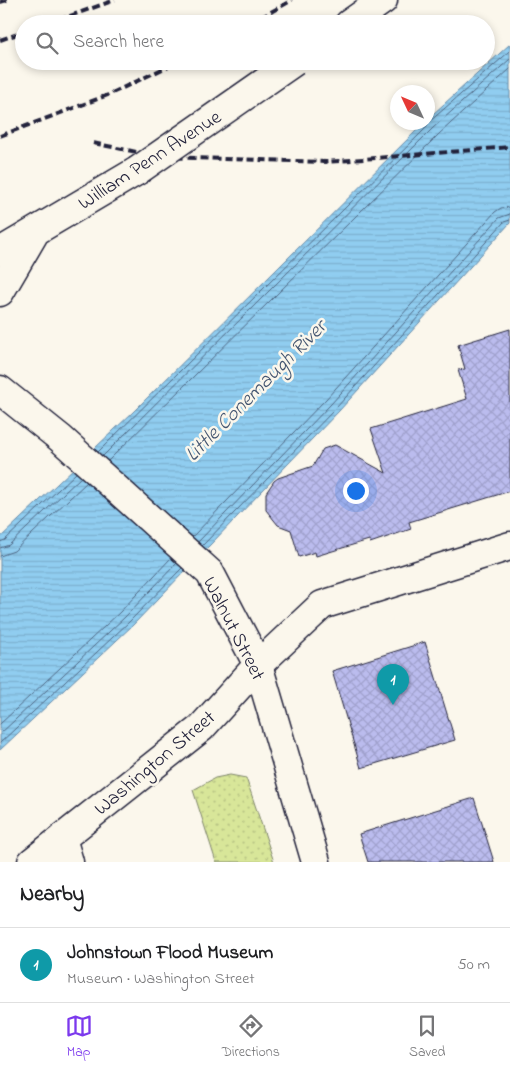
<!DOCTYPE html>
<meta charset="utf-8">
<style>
body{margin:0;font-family:"Indie Flower",sans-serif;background:#f2f2f2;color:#202124}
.compass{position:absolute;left:390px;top:85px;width:45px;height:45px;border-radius:50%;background:#fff;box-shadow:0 2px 8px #0003;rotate:314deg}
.you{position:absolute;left:355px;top:490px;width:18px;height:18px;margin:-12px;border:4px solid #fff;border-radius:50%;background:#1a73e8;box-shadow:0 0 0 8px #1a73e833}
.badge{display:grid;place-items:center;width:32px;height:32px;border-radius:50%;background:#7c3aed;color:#fff;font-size:16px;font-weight:700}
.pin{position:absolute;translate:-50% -41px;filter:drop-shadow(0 1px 2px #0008)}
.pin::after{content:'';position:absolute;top:26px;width:18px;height:15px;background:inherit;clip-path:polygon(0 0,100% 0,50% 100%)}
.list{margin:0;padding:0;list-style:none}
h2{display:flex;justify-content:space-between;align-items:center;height:65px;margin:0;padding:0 20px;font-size:21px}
h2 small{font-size:16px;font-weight:400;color:#757577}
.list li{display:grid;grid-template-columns:32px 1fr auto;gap:15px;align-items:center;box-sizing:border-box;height:75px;padding:0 20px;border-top:1px solid #e0e0e0}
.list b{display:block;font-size:19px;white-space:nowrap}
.list p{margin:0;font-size:16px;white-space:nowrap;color:#757577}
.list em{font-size:16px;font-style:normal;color:#757577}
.icon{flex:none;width:28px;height:28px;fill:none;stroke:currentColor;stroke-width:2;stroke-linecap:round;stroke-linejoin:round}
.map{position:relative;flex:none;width:510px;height:862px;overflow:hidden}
.search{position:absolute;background:#fff;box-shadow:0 2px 8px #0003;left:15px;right:15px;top:15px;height:55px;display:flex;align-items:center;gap:12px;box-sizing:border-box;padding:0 18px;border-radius:28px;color:#757577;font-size:19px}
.sheet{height:140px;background:#fff}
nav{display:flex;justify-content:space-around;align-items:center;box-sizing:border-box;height:70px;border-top:1px solid #e0e0e0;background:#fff;font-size:14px;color:#757577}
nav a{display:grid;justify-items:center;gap:2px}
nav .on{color:#7c3aed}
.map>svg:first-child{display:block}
.grass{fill:url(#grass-dots);stroke:#7d846a}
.water{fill:url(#water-rules);stroke:#6489a8}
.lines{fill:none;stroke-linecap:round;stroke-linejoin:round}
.shore{stroke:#4e6683;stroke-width:1}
.building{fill:url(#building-cross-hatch);stroke:#22223b}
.minor-casing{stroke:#22223b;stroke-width:31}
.major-casing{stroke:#22223b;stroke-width:31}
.minor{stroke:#fbf7ec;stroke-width:28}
.major{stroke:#fbf7ec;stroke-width:28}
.rail{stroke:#22223b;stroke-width:4;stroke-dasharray:8 4;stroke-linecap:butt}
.major-bridge-casing{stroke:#22223b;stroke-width:31;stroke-linecap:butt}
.major-bridge{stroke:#fbf7ec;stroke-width:28}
.labels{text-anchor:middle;stroke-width:5;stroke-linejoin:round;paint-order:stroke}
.street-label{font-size:20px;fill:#22223b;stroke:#fbf7ec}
.water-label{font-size:21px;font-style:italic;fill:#435571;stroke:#fbf7ec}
</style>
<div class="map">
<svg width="510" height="862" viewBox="0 0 510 862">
<defs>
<pattern id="grass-dots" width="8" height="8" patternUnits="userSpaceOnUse" patternTransform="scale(1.25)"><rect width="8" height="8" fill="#d8e699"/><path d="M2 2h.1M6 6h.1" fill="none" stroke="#b9c585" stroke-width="1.8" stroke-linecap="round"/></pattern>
<pattern id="water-rules" width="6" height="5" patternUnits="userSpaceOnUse" patternTransform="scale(1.25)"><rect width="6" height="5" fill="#90cdf0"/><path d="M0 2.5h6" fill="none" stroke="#7cb0cf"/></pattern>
<pattern id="building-cross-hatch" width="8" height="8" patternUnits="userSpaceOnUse" patternTransform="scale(1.25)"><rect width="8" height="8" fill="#bbbcee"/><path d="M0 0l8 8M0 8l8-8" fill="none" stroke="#a0a1cd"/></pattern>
</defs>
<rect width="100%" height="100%" fill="#fbf7ec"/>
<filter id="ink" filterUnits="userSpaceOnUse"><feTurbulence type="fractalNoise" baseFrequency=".02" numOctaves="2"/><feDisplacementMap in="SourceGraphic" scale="10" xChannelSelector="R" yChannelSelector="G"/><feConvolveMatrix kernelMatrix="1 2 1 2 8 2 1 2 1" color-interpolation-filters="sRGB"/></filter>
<g filter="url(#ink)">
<!-- grass -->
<path class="grass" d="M230,775l16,3 28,84h-58l-23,-72 22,-12z"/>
<!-- water -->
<path class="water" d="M510,44v179l-171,188 -206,214 -133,125v-212l133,-126 291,-289 4,-1 5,-8z"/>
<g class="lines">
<!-- shore -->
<path class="shore" d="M98,452l328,-324 2,-5 82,-72
M103,456l330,-328 77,-69
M108,461l331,-327 71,-65
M192,537l134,-138 169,-187 6,-4 9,-1
M0,542l5,-2 71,-67
M198,542l133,-138 168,-186 11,-4
M202,546l134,-138 168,-186 6,-2
M0,548l9,-3 72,-68
M0,556l14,-5 73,-69
M0,724l120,-112 51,-54
M0,734l125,-117 52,-54
M0,743l129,-121 53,-54"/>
</g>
<!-- building -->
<path class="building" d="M510,329v162l-101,31 2,7 -41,14 -1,-3 -53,16 -1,-4 -16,5 -8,-27 -13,-5 -12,-15v-17l8,-12 4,-3 35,-12 10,-17 12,-4 51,28 -15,-44 96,-30 -9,-29 7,-1 -7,-24z
M425,642l30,98 -94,28 -29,-97z
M474,798l20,64h-126l-9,-28z"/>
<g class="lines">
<!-- minor casing -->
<g class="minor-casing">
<path id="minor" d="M258,665l58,197
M62,838l7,24"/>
</g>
<!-- major casing -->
<g class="major-casing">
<path id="major" d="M349,24l34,-24
M0,252l137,-81
M0,292l34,-58
M0,390l60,48 150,135 48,92
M32,862l169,-134 57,-63 64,-60 188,-59"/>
</g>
<!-- minor -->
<use href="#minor" class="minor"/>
<!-- major -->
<use href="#major" class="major"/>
<!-- rail -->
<path class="rail" d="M0,2l7,-2
M47,24l68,-24
M250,24l42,-24
M0,40l24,-8
M0,136l108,-41 71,-34
M93,143l68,14 165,5 184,-15"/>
<!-- major-bridge casing -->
<g class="major-bridge-casing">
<path id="major-bridge" d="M137,171l158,-110"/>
</g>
<!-- major-bridge -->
<use href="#major-bridge" class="major-bridge"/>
</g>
</g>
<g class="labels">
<!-- street labels -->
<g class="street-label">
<text transform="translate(149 159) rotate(-33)" y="7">William Penn Avenue</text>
<text transform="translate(235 628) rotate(63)" y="7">Walnut Street</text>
<text transform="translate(154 762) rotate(-40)" y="7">Washington Street</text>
</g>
<!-- water labels -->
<g class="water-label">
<text transform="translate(255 390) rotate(-45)" y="7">Little Conemaugh River</text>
</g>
</g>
</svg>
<svg class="compass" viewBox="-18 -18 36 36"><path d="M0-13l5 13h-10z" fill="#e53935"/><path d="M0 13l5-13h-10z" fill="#757577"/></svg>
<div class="you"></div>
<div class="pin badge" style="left:393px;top:705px;background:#0f9aa8">1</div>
<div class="search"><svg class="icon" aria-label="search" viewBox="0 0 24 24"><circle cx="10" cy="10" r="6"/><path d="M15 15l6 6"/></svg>Search here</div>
</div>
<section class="sheet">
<h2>Nearby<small></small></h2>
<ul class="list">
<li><span class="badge" style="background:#0f9aa8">1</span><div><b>Johnstown Flood Museum</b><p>Museum · Washington Street</p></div><em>50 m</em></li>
</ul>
</section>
<nav>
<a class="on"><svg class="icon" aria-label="map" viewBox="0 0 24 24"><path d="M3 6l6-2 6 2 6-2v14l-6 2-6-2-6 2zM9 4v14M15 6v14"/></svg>Map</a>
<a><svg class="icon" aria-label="directions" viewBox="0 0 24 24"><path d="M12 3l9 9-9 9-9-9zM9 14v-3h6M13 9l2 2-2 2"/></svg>Directions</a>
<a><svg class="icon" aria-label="saved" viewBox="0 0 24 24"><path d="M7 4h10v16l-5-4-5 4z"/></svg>Saved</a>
</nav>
